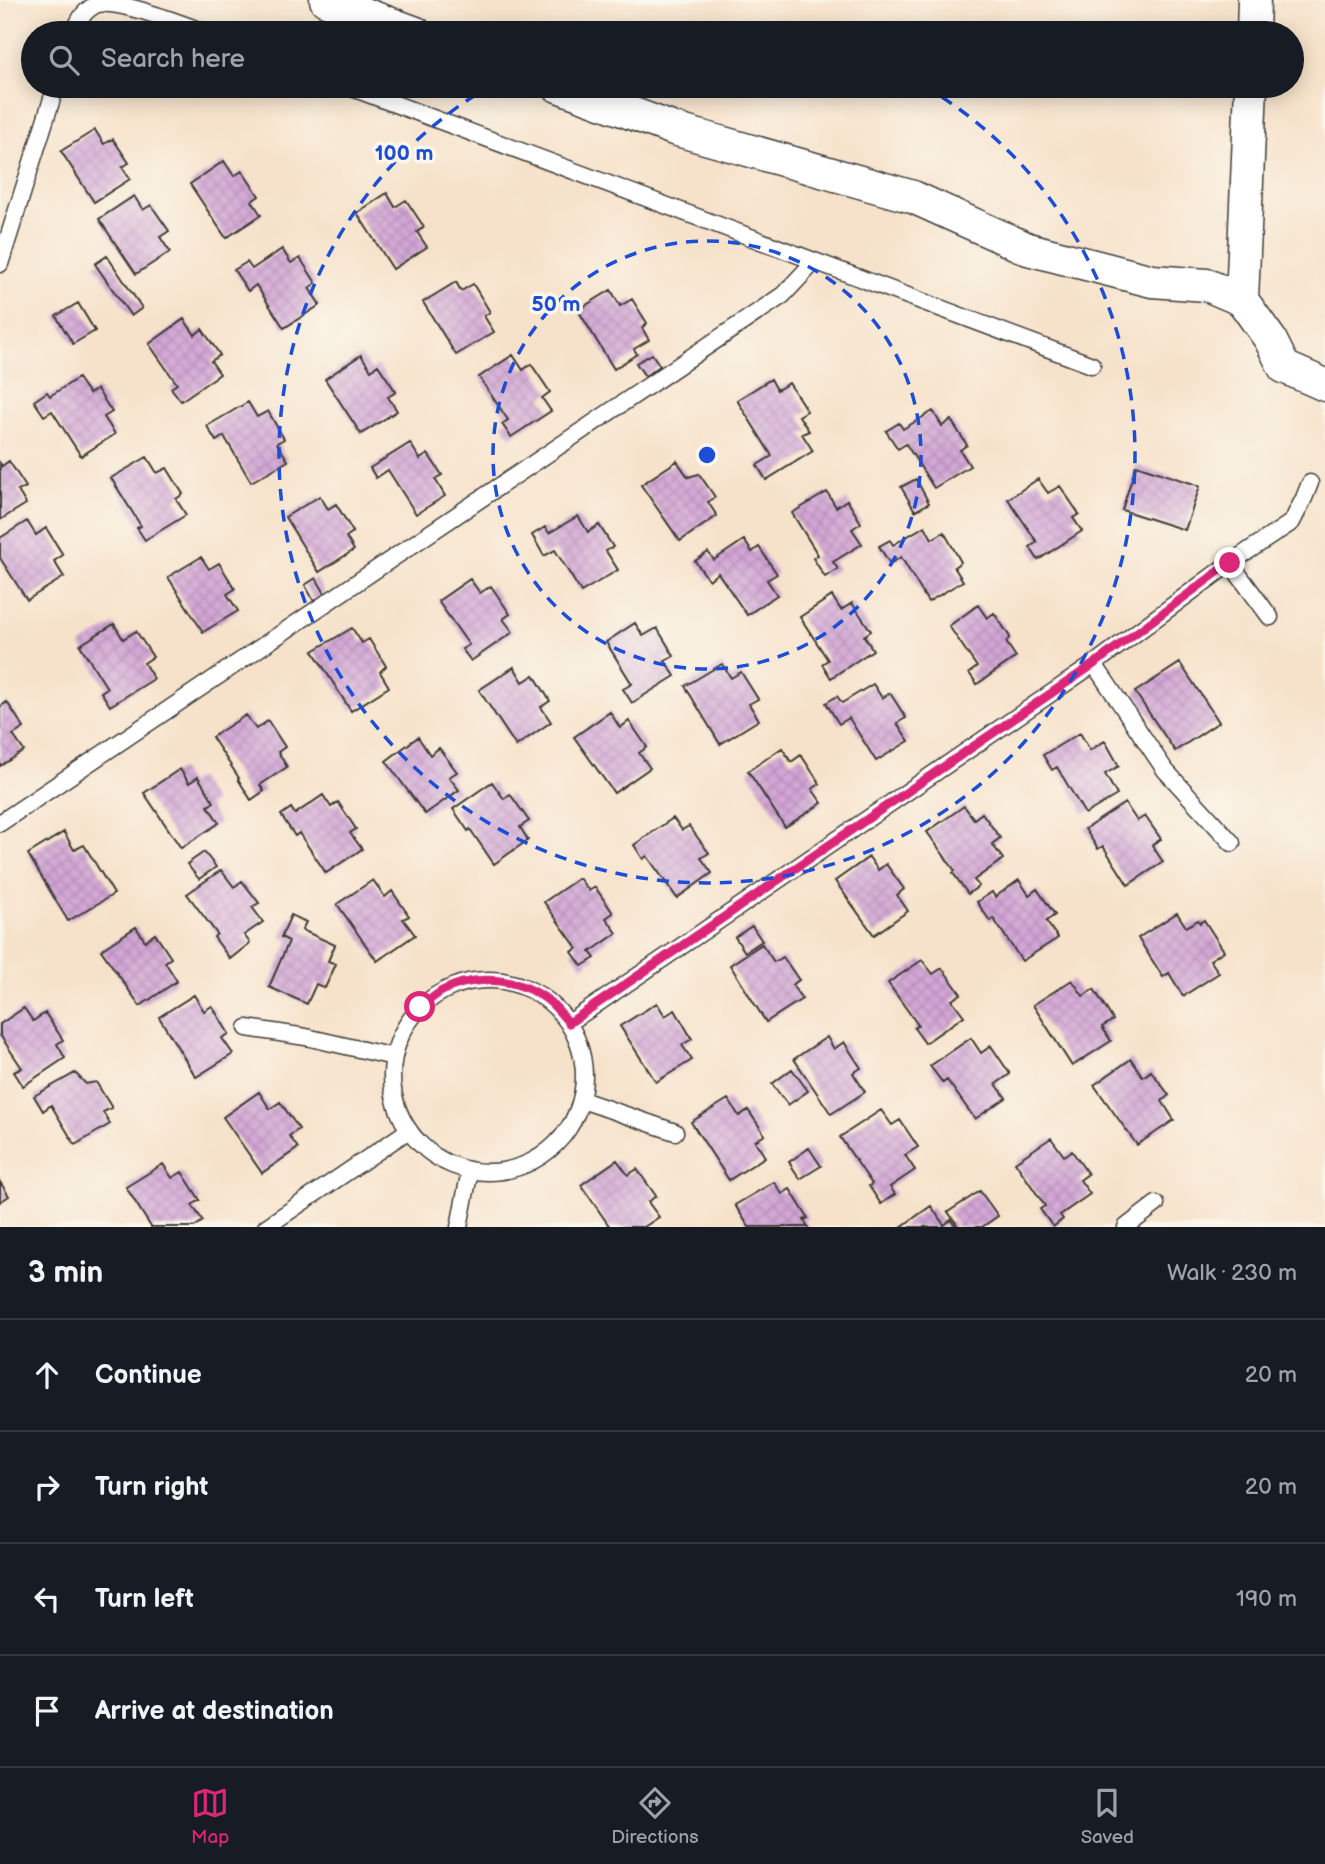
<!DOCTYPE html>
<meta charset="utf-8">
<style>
body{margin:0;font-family:"Balsamiq Sans",sans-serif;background:#242831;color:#f1f3f6}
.stop{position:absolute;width:21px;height:21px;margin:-16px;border:5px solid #db2777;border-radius:50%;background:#fff}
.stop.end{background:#db2777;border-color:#fff;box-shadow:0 2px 7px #0008}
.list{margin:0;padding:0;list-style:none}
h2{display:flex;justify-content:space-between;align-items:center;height:91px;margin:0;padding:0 28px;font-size:30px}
h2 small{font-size:23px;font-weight:400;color:#9ea1a6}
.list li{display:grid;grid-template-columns:46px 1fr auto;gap:21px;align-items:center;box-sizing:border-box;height:112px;padding:0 28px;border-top:2px solid #363941}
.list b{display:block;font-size:26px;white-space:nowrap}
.list em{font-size:23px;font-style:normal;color:#9ea1a6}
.icon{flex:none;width:38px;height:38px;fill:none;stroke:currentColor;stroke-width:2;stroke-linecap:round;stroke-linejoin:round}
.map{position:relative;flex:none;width:1325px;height:1227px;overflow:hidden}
.search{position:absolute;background:#171b24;box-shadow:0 4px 18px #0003;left:21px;right:21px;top:21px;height:77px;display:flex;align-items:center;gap:18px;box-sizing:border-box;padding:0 24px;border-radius:38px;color:#9ea1a6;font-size:26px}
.sheet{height:539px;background:#171b24}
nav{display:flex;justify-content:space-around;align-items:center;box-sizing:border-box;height:98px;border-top:2px solid #363941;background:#171b24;font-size:19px;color:#9ea1a6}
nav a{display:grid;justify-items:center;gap:4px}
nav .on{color:#db2777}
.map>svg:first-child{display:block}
.building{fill:url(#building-cross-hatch)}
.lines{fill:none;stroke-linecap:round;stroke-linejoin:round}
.service-casing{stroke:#3d3a36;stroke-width:19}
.minor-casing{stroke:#3d3a36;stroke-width:35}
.service{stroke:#fff;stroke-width:16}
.minor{stroke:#fff;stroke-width:32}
.route{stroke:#db2777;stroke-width:9}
.ring{fill:none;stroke:#1d4ed8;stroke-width:3.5;stroke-dasharray:12 9}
.centre{fill:#1d4ed8;stroke:#fbf7ec;stroke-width:3.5}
.ring-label{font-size:21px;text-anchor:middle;font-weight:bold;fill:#1d4ed8;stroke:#fbf7ec;stroke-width:7;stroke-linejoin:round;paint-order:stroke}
</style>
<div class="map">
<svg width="1325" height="1227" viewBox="0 0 1325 1227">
<defs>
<pattern id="building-cross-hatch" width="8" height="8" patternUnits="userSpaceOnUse" patternTransform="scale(1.75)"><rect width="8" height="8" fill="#d2a6d5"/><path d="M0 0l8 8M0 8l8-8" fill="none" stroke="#b48eb6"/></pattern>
</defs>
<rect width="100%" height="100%" fill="#fbf7ec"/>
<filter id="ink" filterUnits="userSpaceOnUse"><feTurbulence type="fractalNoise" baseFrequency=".0143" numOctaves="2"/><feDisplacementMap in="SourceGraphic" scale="14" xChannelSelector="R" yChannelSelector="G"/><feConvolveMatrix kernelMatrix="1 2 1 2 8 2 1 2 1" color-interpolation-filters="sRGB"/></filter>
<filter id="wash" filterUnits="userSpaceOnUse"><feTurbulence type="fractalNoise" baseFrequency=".00686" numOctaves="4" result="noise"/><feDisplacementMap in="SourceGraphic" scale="28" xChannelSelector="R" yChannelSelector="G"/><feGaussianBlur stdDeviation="1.57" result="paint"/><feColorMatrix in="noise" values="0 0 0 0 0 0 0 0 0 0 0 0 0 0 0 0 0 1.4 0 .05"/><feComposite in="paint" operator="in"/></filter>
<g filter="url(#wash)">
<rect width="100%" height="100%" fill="#f6e2ca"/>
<g id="blocks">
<!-- building -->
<path class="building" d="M95,130l9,14 9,-5 16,24 -7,4 8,12 -36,23 -33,-51z
M224,161l10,15 8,-5 17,25 -7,5 9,14 -35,23 -36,-54z
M387,193l8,14 11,-7 18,27 -7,5 10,15 -34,22 -36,-56z
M134,196l9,14 8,-5 18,26 -9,6 10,15 -34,22 -37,-55z
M282,249l9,14 9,-5 16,25 -7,5 11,17 -36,23 -28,-43 -8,6 -14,-21 13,-8 5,7z
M107,256l35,52 -11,8 -36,-52z
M456,282l5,9 12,-7 17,28 -6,4 10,16 -38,23 -33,-53z
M611,290l9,16 12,-7 15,24 -5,5 7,12 -15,9 3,5 -23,15 -36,-59z
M78,303l17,28 -22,13 -17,-28z
M184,319l11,16 7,-6 18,26 -9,6 9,13 -39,27 -10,-13 6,-4 -28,-40z
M652,354l8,12 -15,10 -9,-13z
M361,355l10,15 7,-5 18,27 -8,5 9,14 -36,23 -36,-55z
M513,355l10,15 8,-6 19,28 -8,6 9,13 -40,26 -9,-13 6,-4 -29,-43z
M78,378l11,16 8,-5 15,23 -8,5 11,17 -34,22 -29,-45 -8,5 -10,-15 13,-9 3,4z
M771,379l6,11 12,-7 18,28 -8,5 10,15 -7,3 11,17 -47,29 -9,-15 15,-9 -35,-56z
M248,402l9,15 11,-6 16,28 -7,4 11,18 -37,21 -27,-46 -8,5 -9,-15z
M933,411l9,15 9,-6 16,25 -7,5 10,16 -36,22 -28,-44 -8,5 -12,-18 13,-8 4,6z
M410,443l10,16 8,-5 14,21 -7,4 10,17 -29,18 -28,-44 -12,8 -6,-10z
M147,457l10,16 10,-5 16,26 -7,5 10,16 -41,25 -8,-12 4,-2 -30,-48z
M9,461l17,26 -8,4 8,13 -26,16v-57l2,3z
M677,461l11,16 11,-3 16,23 -7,5 9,14 -37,25 -39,-56z
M1136,465l64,21 -15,44 -63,-20z
M916,479l13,24 -14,8 -14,-24z
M1038,479l10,14 12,-7 19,28 -6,4 9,13 -44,29 -8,-13 7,-5 -29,-43z
M827,492l9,15 11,-7 14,23 -9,6 10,15 -29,18 5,7 -13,8 -12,-19 5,-3 -26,-42z
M320,496l8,13 8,-5 17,28 -7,5 8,13 -35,22 -34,-55z
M578,516l10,16 11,-7 14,22 -7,4 12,19 -37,22 -26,-42 -11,6 -12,-21 13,-8 4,6z
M27,521l9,14 10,-7 17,27 -9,6 10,16 -37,23 -27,-42v-20z
M925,526l7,13 12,-7 17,30 -7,5 9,14 -35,21 -27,-45 -11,7 -11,-18 11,-6 3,5z
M744,540l8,12 7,-5 18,27 -10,6 10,15 -30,20 -29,-42 -9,7 -14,-19 13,-9 6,8z
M201,557l8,12 10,-6 16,26 -8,5 11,17 -35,21 -35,-55z
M316,578l11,19 -12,6 -10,-18z
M470,579l10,14 11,-7 19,28 -7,5 10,13 -42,29 -9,-12 7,-4 -31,-44z
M832,596l9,14 11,-7 19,28 -7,5 9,14 -42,28 -9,-14 6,-4 -28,-43z
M978,605l9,13 7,-5 16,24 -4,5 10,15 -39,27 -8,-11 8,-6 -28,-41z
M635,623l8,13 14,-8 17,28 -9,5 10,15 -43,27 -9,-14 9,-5 -26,-42z
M114,624l9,15 13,-8 17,26 -9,6 10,16 -44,27 -9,-14 6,-4 -27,-43z
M352,628l10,15 7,-4 17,27 -6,6 9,15 -38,24 -38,-60z
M1180,663l39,59 -44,29 -40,-59z
M722,664l9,14 10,-6 17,27 -9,5 10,16 -39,24 -35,-58z
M514,667l9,15 11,-7 16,26 -9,6 10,15 -35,24 -37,-56z
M873,684l9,14 8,-5 16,25 -9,5 12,18 -33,20 -27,-43 -10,6 -13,-21 11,-7 5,7z
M7,702l17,26 -11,7 11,16 -24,15v-59z
M610,712l10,16 9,-7 18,26 -8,6 11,15 -36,25 -40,-56z
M246,715l10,14 12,-8 17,26 -7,5 9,15 -27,18 4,6 -13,9 -13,-21 1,-1 -27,-41z
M1080,733l10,17 15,-9 14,25 -14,8 12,21 -32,19 -28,-47 -5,3 -9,-15z
M418,737l12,18 9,-7 18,24 -8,5 10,13 -34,24 -39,-53z
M782,748l9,14 10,-7 19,29 -8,5 10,14 -37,24 -37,-56z
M180,769l9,14 9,-6 16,25 -6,4 11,17 -38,25 -37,-55z
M492,782l12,17 6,-5 19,27 -9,6 8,13 -34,24 -24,-35 -2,2 -15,-22z
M323,795l8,12 7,-5 18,27 -6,4 12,16 -36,24 -27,-40 -4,3 -14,-21 10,-7 4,6z
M1125,803l12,18 8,-5 16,23 -9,6 11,17 -35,23 -25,-39 -5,3 -13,-20z
M964,806l10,13 8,-6 18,25 -8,6 11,15 -29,21 5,6 -11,8 -15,-21 2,-2 -28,-39z
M673,818l9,12 7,-4 20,27 -8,5 11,15 -35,25 -30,-42 -4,3 -9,-14z
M64,832l10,18 10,-5 30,49 -46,27 -40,-67z
M204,852l12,15 -17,12 -12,-15z
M869,857l9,13 8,-6 18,25 -7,6 11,16 -34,24 -39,-54z
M221,870l13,17 8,-6 17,22 -7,4 11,15 -19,13 6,8 -20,16 -16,-22 3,-3 -30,-40z
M579,878l10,13 6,-4 18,26 -7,5 11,15 -27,19 5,6 -13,8 -10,-14 5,-4 -33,-46z
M373,880l12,17 7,-6 17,25 -6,3 12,16 -38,26 -40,-57z
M1019,880l10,15 8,-6 18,26 -9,6 12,17 -36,23 -29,-43 -3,3 -13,-19 15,-10 3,5z
M1177,913l9,14 12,-7 2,3 4,-3 20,31 -14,9 9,13 -36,23 -14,-23 -6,4 -25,-39z
M291,915l15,7 -4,8 33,15 -7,16 8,3 -11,24 -9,-4 -9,20 -38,-17 20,-46 -8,-4z
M752,926l10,15 -17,11 -10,-15z
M136,927l9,14 10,-7 16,24 -6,4 12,19 -37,25 -39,-56z
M762,944l12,18 9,-5 16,23 -7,5 10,14 -36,23 -36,-57z
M922,960l11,14 9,-6 19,26 -9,6 12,16 -39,27 -11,-15 4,-3 -30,-42z
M1072,980l11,16 11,-7 19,31 -11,7 9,14 -39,25 -39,-61z
M194,995l10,16 8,-5 17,28 -7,4 11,16 -37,23 -37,-60z
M657,1003l8,13 10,-6 17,29 -10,6 10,15 -36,22 -36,-56z
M24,1008l9,13 12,-8 18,27 -6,4 8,14 -42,28 -9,-14 8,-4 -22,-33v-11z
M827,1037l7,12 10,-7 17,26 -8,5 12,19 -34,22 -37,-55z
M971,1038l10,15 10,-7 19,28 -14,10 10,14 -31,21 -28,-39 -4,3 -13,-17z
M1131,1059l12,18 8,-6 18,24 -7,6 12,19 -37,25 -43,-60z
M792,1069l16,22 -20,14 -16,-21z
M75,1073l11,11 10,-2 16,26 -9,4 7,12 -35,21 -24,-40 -8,6 -9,-15z
M259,1092l11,17 10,-7 19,27 -10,7 9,12 -36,25 -39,-56z
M728,1099l11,17 9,-6 17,25 -10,6 10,16 -36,23 -38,-58z
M881,1110l11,15 8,-5 18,27 -13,8 10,15 -25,17 5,7 -14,10 -12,-18 3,-2 -32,-47z
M1051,1138l13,18 8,-5 16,23 -8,6 10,14 -30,21 3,4 -10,8 -13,-18 5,-3 -30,-44z
M809,1148l12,18 -21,13 -11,-17z
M617,1160l11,15 9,-6 19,27 -8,6 11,15 -15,10h-34l-29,-42z
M163,1164l9,14 10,-6 18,28 -8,5 11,16 -9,6h-43l-25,-40z
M0,1182l9,14 -9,6z
M774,1182l8,12 8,-5 18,29 -4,2 4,7h-59l-14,-22z
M980,1191l18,25 -16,11h-23l-11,-15z
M931,1206l13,19 7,-5 5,7h-55z"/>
</g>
</g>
<g filter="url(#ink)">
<use href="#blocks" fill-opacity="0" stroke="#3d3a36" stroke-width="2"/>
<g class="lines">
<!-- service casing -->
<g class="service-casing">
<path id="service" d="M74,33c5,-13 9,-22 23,-29 23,-4 86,20 110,29
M347,86l745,279
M0,264l56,-178
M1230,563l40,54
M1094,664l71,106 67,73
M0,823l783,-528 31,-33
M392 1076a96 96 0 1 1 192 0a96 96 0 1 1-192 0Z
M569,1023l525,-359 136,-101 62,-41 12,-24 6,-15
M247,1028l59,9 88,20
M582,1100l93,32
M266,1227l143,-97
M459,1227l11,-57
M1126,1227l30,-23"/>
</g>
<!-- minor casing -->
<g class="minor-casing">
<path id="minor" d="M326,0l90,33
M1253,33l1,-33
M558,86l116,43 239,68 115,52 124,32 55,4 35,15 28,39 14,28 41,18
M1242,300l9,-214"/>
</g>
<!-- service -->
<use href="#service" class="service"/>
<!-- minor -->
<use href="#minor" class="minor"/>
</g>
</g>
<g class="lines" filter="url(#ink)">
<!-- route -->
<path class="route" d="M420,1007c7,-5 14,-11 22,-16 34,-18 79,-13 108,11 7,6 13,14 19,21l525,-359 136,-101"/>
</g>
<!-- distance rings -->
<g class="ring">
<circle cx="707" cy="455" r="214"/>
<path d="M636 33A428 428 0 0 1 778 33M924 86A428 428 0 1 1 490 86"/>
</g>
<circle cx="707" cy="455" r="10" class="centre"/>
<g class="ring-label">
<text x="404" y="160">100 m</text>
<text x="556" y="311">50 m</text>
</g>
</svg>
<div class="stop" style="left:420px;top:1007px"></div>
<div class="stop end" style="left:1230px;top:563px"></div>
<div class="search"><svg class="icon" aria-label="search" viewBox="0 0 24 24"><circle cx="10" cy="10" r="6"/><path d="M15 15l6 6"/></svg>Search here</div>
</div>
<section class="sheet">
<h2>3 min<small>Walk · 230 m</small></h2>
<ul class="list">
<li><svg class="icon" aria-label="ahead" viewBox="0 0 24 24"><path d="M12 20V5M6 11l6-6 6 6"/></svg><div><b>Continue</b></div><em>20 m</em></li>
<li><svg class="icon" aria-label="right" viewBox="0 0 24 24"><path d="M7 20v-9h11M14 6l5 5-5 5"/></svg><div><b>Turn right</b></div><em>20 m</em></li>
<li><svg class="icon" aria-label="left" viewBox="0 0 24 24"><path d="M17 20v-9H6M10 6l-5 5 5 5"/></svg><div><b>Turn left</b></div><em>190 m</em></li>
<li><svg class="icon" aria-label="arrive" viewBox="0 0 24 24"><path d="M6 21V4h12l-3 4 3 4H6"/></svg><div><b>Arrive at destination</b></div></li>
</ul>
</section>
<nav>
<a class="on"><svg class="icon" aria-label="map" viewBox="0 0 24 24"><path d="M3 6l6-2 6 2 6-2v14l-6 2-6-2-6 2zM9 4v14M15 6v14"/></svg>Map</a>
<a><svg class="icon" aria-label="directions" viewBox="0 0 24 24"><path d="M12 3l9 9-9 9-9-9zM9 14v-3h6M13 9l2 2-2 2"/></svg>Directions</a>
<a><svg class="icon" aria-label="saved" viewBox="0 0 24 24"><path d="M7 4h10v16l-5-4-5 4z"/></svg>Saved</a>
</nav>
